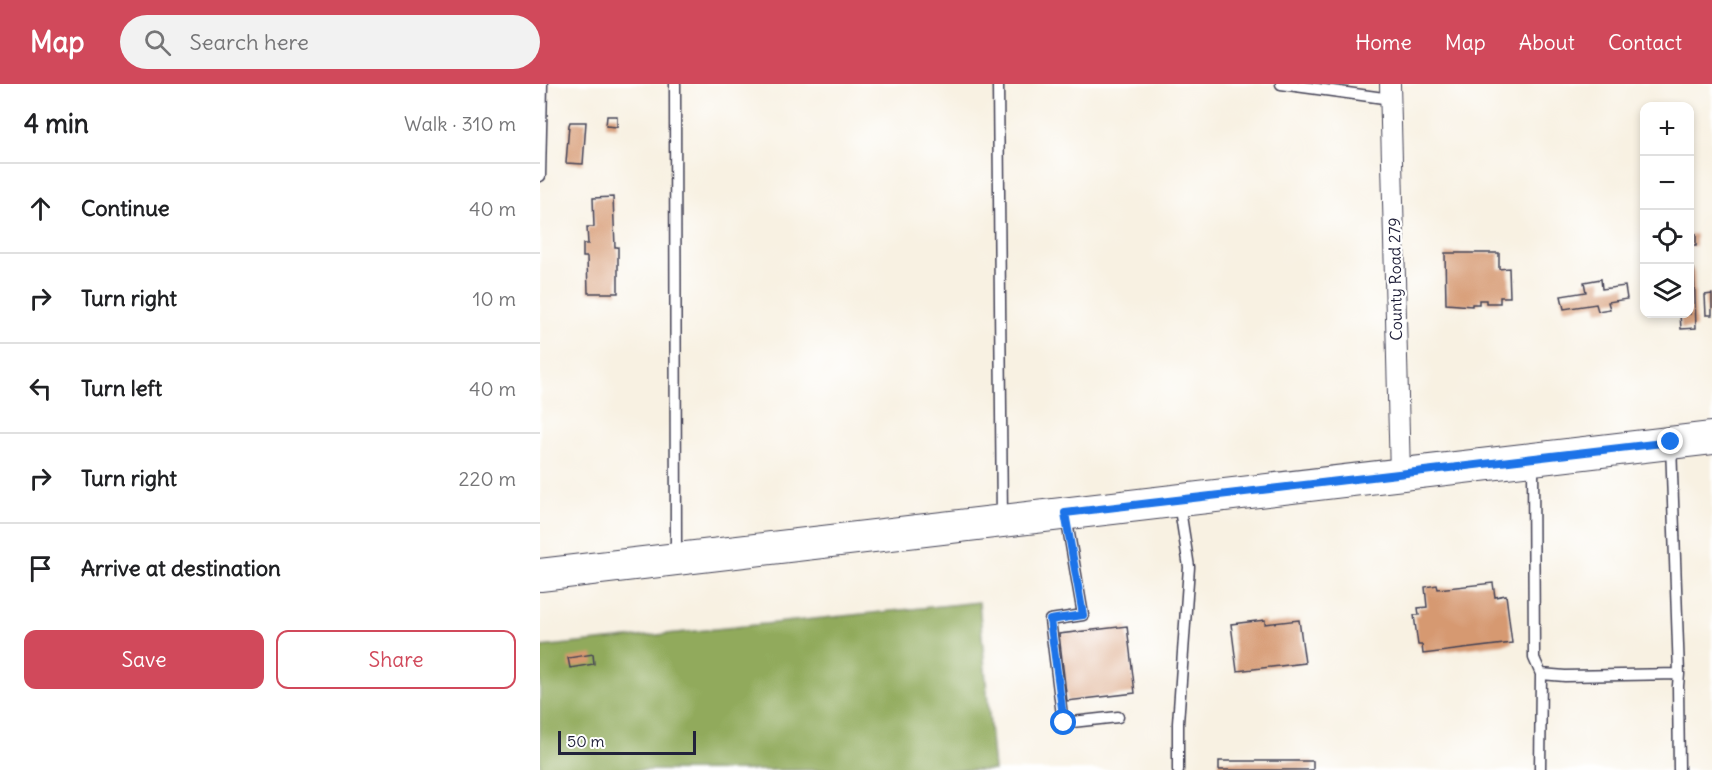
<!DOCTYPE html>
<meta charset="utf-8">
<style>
body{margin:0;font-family:Delius,sans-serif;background:#f2f2f2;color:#202124}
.controls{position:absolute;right:18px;top:18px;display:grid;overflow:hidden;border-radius:12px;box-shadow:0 3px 9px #0003}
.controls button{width:54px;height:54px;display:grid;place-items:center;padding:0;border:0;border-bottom:2px solid #e0e0e0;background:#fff;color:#202124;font:30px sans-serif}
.scale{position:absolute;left:18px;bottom:15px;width:138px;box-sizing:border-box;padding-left:6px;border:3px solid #22223b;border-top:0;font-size:16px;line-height:21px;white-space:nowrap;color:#22223b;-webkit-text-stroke:4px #fff;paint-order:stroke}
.stop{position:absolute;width:18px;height:18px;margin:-14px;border:4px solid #1a73e8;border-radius:50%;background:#fff}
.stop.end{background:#1a73e8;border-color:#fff;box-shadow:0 2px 6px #0008}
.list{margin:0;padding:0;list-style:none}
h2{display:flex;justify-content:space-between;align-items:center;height:78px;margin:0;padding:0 24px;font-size:26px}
h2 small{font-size:20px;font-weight:400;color:#757577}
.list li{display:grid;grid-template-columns:39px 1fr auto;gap:18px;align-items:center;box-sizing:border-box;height:90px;padding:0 24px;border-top:2px solid #e0e0e0}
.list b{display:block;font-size:22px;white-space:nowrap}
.list em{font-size:20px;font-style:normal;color:#757577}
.actions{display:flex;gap:12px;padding:18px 24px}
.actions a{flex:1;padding:14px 0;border:2px solid #d1495b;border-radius:12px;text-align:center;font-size:21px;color:#d1495b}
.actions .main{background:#d1495b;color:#fff}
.icon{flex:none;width:33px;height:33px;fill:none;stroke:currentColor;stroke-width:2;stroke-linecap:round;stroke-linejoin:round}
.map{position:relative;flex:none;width:1172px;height:686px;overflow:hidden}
header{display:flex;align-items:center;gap:36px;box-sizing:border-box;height:84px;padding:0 30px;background:#d1495b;color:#fff}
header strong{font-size:28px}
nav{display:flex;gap:33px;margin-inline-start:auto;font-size:21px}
.search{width:420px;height:54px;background:#f2f2f2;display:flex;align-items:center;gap:15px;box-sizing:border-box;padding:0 21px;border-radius:33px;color:#757577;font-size:22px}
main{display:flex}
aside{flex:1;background:#fff}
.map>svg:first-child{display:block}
.forest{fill:#91aa5c;stroke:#5a664c;stroke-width:1.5}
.building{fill:#d69971}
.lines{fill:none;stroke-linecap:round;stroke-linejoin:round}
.lane-casing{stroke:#424154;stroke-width:13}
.street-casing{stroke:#424154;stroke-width:22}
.primary-casing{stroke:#424154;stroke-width:34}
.lane{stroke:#fff;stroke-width:10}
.street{stroke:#fff;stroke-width:20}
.primary{stroke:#fff;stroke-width:32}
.route{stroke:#1a73e8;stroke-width:8}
.labels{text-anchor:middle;stroke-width:4.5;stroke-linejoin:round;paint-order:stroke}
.street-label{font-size:16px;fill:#22223b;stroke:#fff}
</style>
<header>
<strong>Map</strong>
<div class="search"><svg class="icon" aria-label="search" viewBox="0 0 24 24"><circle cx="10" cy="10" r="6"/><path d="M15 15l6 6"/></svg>Search here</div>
<nav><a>Home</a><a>Map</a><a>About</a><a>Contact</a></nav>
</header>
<main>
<aside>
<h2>4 min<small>Walk · 310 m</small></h2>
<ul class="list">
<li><svg class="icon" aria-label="ahead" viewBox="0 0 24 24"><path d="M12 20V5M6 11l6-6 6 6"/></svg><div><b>Continue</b></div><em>40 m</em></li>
<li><svg class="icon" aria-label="right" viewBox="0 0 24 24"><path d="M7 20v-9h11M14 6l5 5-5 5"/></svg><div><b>Turn right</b></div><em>10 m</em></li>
<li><svg class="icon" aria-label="left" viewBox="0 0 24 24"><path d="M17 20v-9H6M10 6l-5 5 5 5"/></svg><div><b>Turn left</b></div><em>40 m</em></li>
<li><svg class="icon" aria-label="right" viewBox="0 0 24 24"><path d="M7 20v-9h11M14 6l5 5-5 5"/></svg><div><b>Turn right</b></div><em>220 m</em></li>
<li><svg class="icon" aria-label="arrive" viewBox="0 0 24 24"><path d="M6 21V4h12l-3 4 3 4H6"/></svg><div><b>Arrive at destination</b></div></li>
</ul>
<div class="actions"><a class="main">Save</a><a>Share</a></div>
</aside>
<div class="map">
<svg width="1172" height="686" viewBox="0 0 1172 686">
<rect width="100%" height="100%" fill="#fff"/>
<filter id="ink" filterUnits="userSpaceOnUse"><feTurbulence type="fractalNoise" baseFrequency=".0167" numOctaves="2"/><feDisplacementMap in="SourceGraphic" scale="12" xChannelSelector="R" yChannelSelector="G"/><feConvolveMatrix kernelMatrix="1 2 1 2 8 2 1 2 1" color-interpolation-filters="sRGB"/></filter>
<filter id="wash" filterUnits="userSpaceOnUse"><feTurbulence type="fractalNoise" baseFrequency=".008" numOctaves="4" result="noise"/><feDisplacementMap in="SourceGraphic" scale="24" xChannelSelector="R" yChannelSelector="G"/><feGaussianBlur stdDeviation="1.35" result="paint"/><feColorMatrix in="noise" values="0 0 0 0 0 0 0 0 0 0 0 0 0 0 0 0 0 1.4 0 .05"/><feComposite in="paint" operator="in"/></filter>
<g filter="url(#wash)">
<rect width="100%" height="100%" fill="#f8f1e2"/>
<!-- forest -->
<path class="forest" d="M439,518l15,168h-454v-123z"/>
<g id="blocks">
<!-- building -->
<path class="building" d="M67,32h10v11l-11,-1z
M30,38h16l-3,42 -17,-1 3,-38z
M73,113l2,50h3v46h-30l-1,-36h-4v-13h5l-1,-17h7l-1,-29z
M1150,150h6v12h-6z
M905,169h54v16l10,-1 1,29h-10v6h-14v-3h-7v4h-7v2l-26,-2z
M1154,185l2,59 -15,1 -1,-15h10v-44z
M1061,195l1,10 23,-3 2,13 -19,3 2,7 -12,2 -2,-7 -32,5 -3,-13 25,-4 -2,-10z
M1172,210v21h-6l-1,-20z
M953,499l2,14 11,-2 6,48 -89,11 -1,-9h-4l-4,-30h5l-1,-7 9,-1 -2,-20 12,-2 1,4z
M725,536v4l34,-4 6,43 -68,8 -6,-47z
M587,542l8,67 -68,8 -8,-67z
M53,570l1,10 -24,4 -2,-10z
M679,677h94v9h-94z"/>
</g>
</g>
<g filter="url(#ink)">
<use href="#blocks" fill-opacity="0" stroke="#424154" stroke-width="1.5"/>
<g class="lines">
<!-- lane casing -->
<g class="lane-casing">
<path id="lane" d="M135,0l1,472
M458,0l4,436
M741,0l110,15
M0,92l2,-92
M993,378l1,196 7,16 24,2 114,-2 -8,-230
M526,432l17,99 -33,5 13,103 55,-6
M638,686v-47l11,-156 -10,-64
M1000,686l1,-96
M1139,686l-1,-84 1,-12"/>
</g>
<!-- street casing -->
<g class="street-casing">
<path id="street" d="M850,0l10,390"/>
</g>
<!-- primary casing -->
<g class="primary-casing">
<path id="primary" d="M0,491l1172,-137"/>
</g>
<!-- lane -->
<use href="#lane" class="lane"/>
<!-- street -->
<use href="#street" class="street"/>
<!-- primary -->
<use href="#primary" class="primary"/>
</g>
</g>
<g class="lines" filter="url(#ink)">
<!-- route -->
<path class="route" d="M524,639l-14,-103 33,-5 -18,-102 606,-71"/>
</g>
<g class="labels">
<!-- street labels -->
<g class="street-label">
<text transform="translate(855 195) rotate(-91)" y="6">County Road 279</text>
</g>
</g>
</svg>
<div class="controls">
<button>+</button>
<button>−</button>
<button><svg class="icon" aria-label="locate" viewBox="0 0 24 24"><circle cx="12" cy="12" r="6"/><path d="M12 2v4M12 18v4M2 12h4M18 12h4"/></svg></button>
<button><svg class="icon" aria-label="layers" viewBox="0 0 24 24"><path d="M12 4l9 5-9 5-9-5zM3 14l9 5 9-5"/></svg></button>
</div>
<div class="scale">50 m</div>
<div class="stop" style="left:524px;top:639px"></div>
<div class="stop end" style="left:1131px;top:358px"></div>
</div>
</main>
